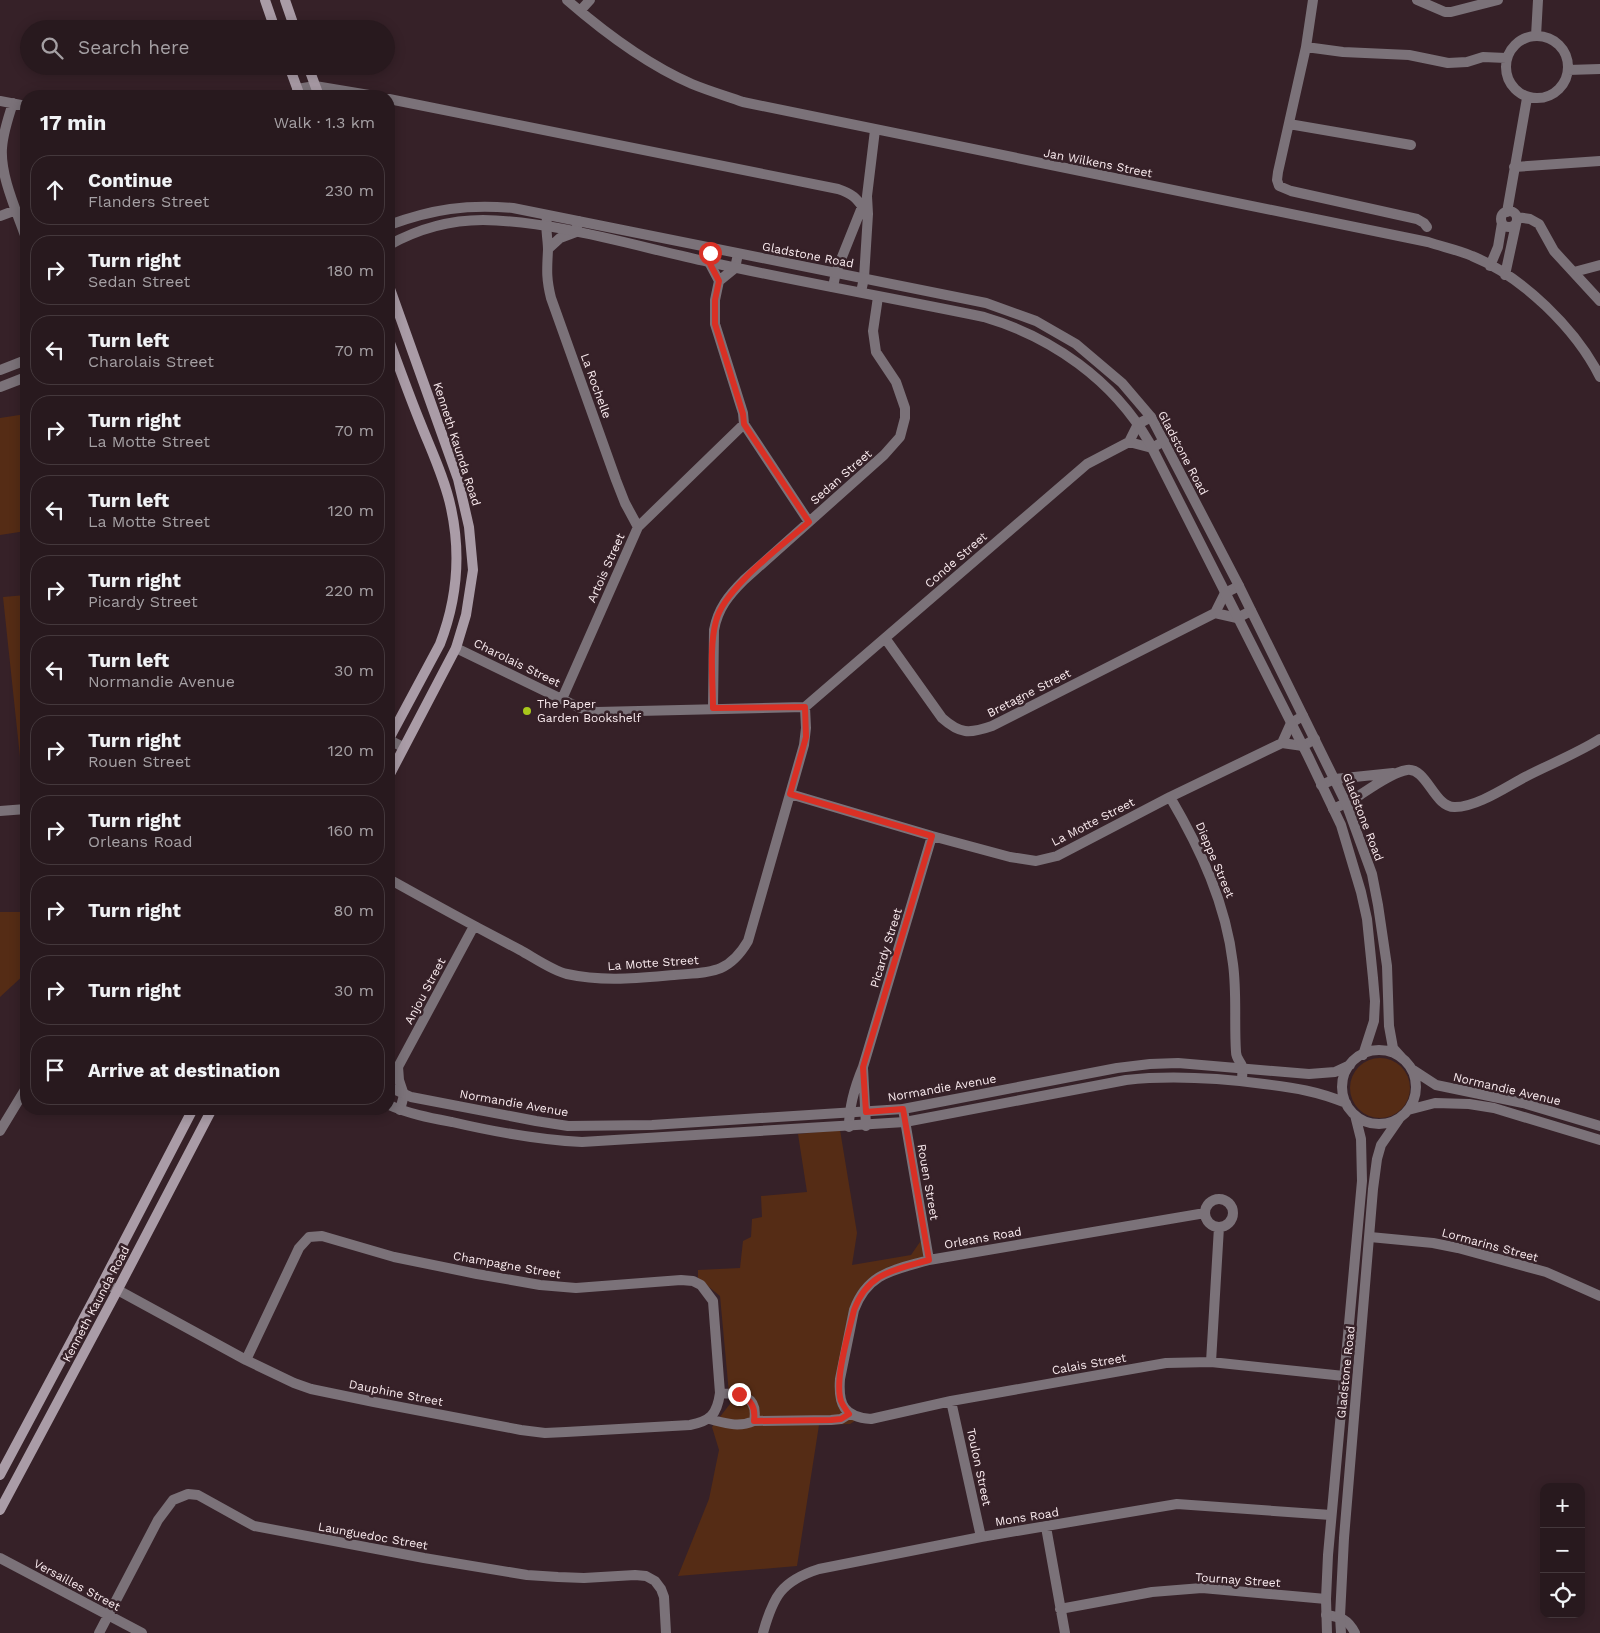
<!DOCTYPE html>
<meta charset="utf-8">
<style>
body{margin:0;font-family:"Work Sans",sans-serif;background:#34262b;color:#f1f3f6}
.controls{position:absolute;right:15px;bottom:15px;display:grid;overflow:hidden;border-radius:10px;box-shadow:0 2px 12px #0003}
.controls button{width:45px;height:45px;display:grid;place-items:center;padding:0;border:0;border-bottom:1px solid #44383c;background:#28191e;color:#f1f3f6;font:25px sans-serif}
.stop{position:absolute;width:15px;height:15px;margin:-11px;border:4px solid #d93025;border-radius:50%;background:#fff}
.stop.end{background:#d93025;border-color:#fff;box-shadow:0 1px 5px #0008}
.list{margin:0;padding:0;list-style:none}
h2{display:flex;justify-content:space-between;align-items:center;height:65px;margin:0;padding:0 20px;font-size:21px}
h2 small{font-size:16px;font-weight:400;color:#a5a0a4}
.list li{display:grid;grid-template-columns:32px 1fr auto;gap:15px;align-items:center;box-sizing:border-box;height:70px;margin:0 10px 10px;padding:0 10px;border:1px solid #44383c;border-radius:20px}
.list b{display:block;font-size:19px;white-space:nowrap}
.list p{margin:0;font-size:16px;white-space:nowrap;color:#a5a0a4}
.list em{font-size:16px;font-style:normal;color:#a5a0a4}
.icon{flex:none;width:28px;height:28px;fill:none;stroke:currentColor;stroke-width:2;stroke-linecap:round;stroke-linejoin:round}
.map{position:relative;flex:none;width:1600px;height:1633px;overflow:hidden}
.search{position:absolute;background:#28191e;box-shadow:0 2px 12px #0003;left:20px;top:20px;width:375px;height:55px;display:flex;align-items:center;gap:12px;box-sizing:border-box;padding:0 18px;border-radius:28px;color:#a5a0a4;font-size:19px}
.panel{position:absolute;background:#28191e;box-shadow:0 2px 12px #0003;left:20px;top:90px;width:375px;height:1025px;border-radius:20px}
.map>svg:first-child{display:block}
.grass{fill:#552c15}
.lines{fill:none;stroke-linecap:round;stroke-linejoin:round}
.minor{stroke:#7b7279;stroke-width:10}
.tertiary{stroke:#7b7279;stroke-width:10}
.secondary{stroke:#aa9ca7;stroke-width:10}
.route{stroke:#d93025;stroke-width:6}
.poi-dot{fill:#a8c71b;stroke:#362128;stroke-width:2}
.labels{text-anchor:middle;stroke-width:5;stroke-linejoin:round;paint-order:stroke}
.street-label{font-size:12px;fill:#faebef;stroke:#362128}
.poi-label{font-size:12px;fill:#faebef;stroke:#362128;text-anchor:start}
</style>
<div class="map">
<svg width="1600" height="1633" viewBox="0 0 1600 1633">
<rect width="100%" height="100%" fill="#362128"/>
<!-- grass -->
<path class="grass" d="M26,414v117l-26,4v-117z
M26,595v161l-6,1 -17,-160z
M0,912h26v61l-26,24z
M1350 1088a30 30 0 1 1 60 0a30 30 0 1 1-60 0Z
M840,1130l17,103 -5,32 59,-10 9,-13 2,-1 3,18 -35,7 -15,10 -16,20 -20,92 17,32 -6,4 -31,1 -22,141 -119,10 31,-77 10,-49 -7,-23 18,-23 -10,-108 -22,-18v-8l42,-2 3,-27 8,-4 1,-18 10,-2 -1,-21 46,-4 -9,-58z"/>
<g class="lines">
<!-- minor -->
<path class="minor" d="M567,0c38,33 79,64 125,84 17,7 34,12 51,18l685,140c15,5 30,8 44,14 50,20 104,73 128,121
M1313,0l-7,47 -28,125 -1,8 2,6 12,5 126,28 7,4 3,4
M1417,0l28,12h6l47,-12
M580,11l10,-11
M1506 67a31 31 0 1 1 62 0a31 31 0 1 1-62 0Z
M1536,36l2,-36
M1306,47l37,5 66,3 39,8 19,-1 16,-5 23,1
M1568,70l32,-1
M297,89l18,-3 60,10
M389,99l449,90c18,6 19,11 30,25
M0,101l26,5
M13,103c-5,15 -10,30 -11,45 -2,28 15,64 24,90
M1289,124l122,21
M1514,167l86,-6
M1501 219a8 8 0 1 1 16 0a8 8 0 1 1-16 0Z
M1507,212l20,-114
M0,216l16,-6
M1517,217l13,2 9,5 15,27 46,50
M547,218c-2,11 1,21 1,32 -1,19 -2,28 3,48l65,182 9,23 13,24
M711,248l-2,14 10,19
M548,249l12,-11 16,-6 2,-11
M738,254l-3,14 -16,13 -4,19v24l28,89 1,11 65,98
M1490,266l8,-19 4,-24
M1574,272l26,-7
M1505,275l11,-51
M833,287l3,-15 28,-70
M861,292l3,-14 4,-64 -1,-18 8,-66
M1129,442l9,-18 13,-7
M1215,613l22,5 14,-7
M885,638l57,80c18,16 27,16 50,8l223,-113 10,-20 14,-7
M456,648l124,60 17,4 208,-5
M562,699l76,-172 106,-103
M805,707l282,-243 42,-22 23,6 12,-7
M713,708l1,-78c4,-22 15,-35 30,-50l140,-125 16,-18 5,-19v-10l-9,-26 -20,-30 -3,-21 5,-34
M389,740l14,7
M1282,743l9,-20 12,-7
M1321,785l14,-6 58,-6
M790,794l142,42 78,21 26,4 21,-5 113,-59 112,-54 21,3 12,-7
M1170,797c31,53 56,107 63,167 4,30 1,59 3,88 0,6 4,9 6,14 1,4 0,10 0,15
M1333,809c9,-4 19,-8 27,-14 12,-8 33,-23 47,-25 20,-3 27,38 48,37 22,0 51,-20 70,-30 25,-13 51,-23 75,-38
M0,811l26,-2
M389,879c43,24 87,48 131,71 13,7 33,21 47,24 36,8 71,4 107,1 35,-3 54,0 74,-34l56,-196 2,-17 -1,-21
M863,1068l3,58
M903,1109l26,151
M400,1110l4,-15 -5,-15 -1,-13 76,-141
M849,1127c0,-21 6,-41 14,-60l69,-231
M0,1131l26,-43
M1205 1213a14 14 0 1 1 28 0a14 14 0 1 1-28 0Z
M1205,1213l-276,47c-34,10 -61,12 -75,50l-14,69c-2,26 4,38 31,40l80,-18 215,-38 45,-1 133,14
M1370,1237l63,6 25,5 88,24 54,24
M103,1282l143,78 48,23 17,6 63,13 147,28 24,3 21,-1 124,-7c20,-4 27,-10 30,-32l-7,-92 -12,-16 -8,-4 -12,-1 -105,8 -36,-3 -63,-11 -83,-17 -72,-21 -13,1 -10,11 -53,112
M1211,1362l8,-135
M720,1393c20,1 39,2 34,28
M951,1401l30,136
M709,1419c16,4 29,9 45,2l77,-1 10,-1 8,-5
M1046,1527l19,106
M0,1558l142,75
M1060,1609l92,-17 50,-4 124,11
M1326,1615c15,2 22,4 29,18
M99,1633l59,-113 15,-20 15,-6 10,1 56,31 170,32 103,17 31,2 26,1 51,-3 11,1 9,5 6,8 3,8 2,36
M763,1633c10,-36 18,-52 56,-64l162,-32 196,-33 154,11"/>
<!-- tertiary -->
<path class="tertiary" d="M389,225c44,-16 78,-21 124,-17l473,95 50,18 40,23 46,39 29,34 86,165 109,221 26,71 6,31 9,61 2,60 4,22 9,10
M389,245c29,-16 60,-25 94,-25 73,1 155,27 226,42 91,20 183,36 275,55 68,20 129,63 165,125l159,314 33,69 20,67 6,27 6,59 2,23 -1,20 -11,34
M0,370l26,-10
M0,387l26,-10
M1342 1087a37 37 0 1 1 74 0a37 37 0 1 1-74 0Z
M1413,1070l23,15 87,18 77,23
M389,1087l22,10 125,24 32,5 84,-1 251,-16 214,-41 33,-4 28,-1 131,11 26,-2 15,-7
M389,1105c20,9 42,13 63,17 43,10 86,18 130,20l323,-20 221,-42c46,-5 92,-2 138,4 31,4 53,7 82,19
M1408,1110l27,-7 34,1 25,4 106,32
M1327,1633l-1,-34 2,-44 34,-374 -1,-42 -6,-24
M1341,1633l-1,-17 4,-78 29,-349 4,-30 4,-14 18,-26"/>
<!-- secondary -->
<path class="secondary" d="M265,0l10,29
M285,0l10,29
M289,66l11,30
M308,66l11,30
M389,286l69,193 11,48 4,43 -7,45 -10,33 -67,128
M389,340c10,27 20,55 31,82 11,28 25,57 31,86 10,46 6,92 -11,136l-51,95
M0,1475l103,-193 90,-173
M0,1510l117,-219 95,-182"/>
</g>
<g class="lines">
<!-- route -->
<path class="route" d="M710,253l-1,9 10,19 -4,19v24l28,90 1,10 65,98c-26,23 -85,66 -93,99 -7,26 -3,60 -3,87l92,-1 1,30 -16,57 142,42 -69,231 3,45 37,-3 26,151c-34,10 -61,12 -75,50 -5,22 -20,70 -13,91 2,5 5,9 8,13l-8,5 -10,1 -77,1c2,-14 -3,-21 -15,-27"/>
</g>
<!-- markers -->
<circle class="poi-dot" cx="527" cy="711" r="5"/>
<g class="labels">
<!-- street labels -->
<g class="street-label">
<text transform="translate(1098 163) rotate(11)" y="4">Jan Wilkens Street</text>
<text transform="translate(808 255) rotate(11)" y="4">Gladstone Road</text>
<text transform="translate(596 386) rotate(70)" y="4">La Rochelle</text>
<text transform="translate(457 444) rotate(72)" y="4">Kenneth Kaunda Road</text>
<text transform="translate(1183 453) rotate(62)" y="4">Gladstone Road</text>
<text transform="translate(841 477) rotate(-41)" y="4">Sedan Street</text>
<text transform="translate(956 560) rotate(-41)" y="4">Conde Street</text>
<text transform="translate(606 568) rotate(-66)" y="4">Artois Street</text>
<text transform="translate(517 663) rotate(26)" y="4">Charolais Street</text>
<text transform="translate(1029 693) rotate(-27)" y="4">Bretagne Street</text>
<text transform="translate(1363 817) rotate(69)" y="4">Gladstone Road</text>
<text transform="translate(1093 822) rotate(-27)" y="4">La Motte Street</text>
<text transform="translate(1215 860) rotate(67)" y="4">Dieppe Street</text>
<text transform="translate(886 948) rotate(-73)" y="4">Picardy Street</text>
<text transform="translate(653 963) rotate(-4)" y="4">La Motte Street</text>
<text transform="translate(425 991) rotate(-62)" y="4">Anjou Street</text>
<text transform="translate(942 1088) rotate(-10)" y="4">Normandie Avenue</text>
<text transform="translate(1507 1089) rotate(13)" y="4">Normandie Avenue</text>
<text transform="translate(514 1103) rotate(10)" y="4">Normandie Avenue</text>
<text transform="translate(928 1182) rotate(80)" y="4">Rouen Street</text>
<text transform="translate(983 1238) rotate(-10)" y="4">Orleans Road</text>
<text transform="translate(1490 1245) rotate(15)" y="4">Lormarins Street</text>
<text transform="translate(507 1265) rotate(10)" y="4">Champagne Street</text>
<text transform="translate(96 1304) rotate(-62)" y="4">Kenneth Kaunda Road</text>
<text transform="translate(1089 1364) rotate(-10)" y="4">Calais Street</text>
<text transform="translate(1346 1372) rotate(-84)" y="4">Gladstone Road</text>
<text transform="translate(396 1393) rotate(11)" y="4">Dauphine Street</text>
<text transform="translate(979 1467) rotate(78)" y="4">Toulon Street</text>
<text transform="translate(1027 1517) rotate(-9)" y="4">Mons Road</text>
<text transform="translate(373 1536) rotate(10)" y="4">Launguedoc Street</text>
<text transform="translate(1238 1580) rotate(4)" y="4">Tournay Street</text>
<text transform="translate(77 1585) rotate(28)" y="4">Versailles Street</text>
</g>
<!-- poi labels -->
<g class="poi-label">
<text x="537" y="708">The Paper<tspan x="537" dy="14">Garden Bookshelf</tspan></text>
</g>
</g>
</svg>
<div class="controls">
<button>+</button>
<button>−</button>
<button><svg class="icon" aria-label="locate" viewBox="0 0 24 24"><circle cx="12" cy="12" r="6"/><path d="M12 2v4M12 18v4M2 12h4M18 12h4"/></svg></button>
</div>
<div class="stop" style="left:710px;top:253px"></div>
<div class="stop end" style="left:739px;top:1394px"></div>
<div class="search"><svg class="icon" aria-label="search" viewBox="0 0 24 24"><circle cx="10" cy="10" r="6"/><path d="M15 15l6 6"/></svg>Search here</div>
<section class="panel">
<h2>17 min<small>Walk · 1.3 km</small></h2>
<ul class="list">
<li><svg class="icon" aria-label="ahead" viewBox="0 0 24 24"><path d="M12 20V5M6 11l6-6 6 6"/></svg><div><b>Continue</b><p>Flanders Street</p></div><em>230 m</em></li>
<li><svg class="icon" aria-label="right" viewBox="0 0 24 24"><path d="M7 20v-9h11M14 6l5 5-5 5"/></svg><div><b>Turn right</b><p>Sedan Street</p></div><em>180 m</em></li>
<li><svg class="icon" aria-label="left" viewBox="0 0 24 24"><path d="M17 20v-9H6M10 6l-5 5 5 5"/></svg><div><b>Turn left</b><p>Charolais Street</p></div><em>70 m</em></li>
<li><svg class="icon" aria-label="right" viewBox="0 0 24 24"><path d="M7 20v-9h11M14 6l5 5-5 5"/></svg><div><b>Turn right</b><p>La Motte Street</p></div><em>70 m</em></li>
<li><svg class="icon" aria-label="left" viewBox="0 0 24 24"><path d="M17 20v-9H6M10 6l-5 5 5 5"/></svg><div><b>Turn left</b><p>La Motte Street</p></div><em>120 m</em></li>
<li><svg class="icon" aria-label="right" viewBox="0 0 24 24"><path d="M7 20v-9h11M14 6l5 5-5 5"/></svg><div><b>Turn right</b><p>Picardy Street</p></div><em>220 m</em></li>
<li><svg class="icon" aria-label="left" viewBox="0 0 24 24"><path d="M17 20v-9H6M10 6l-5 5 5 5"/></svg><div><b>Turn left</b><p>Normandie Avenue</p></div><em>30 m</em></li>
<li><svg class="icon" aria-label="right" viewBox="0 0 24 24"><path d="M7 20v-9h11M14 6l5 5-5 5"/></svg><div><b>Turn right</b><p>Rouen Street</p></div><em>120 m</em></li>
<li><svg class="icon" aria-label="right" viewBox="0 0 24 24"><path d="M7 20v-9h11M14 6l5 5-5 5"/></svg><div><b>Turn right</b><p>Orleans Road</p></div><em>160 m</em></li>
<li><svg class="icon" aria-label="right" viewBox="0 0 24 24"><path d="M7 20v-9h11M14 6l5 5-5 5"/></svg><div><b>Turn right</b></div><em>80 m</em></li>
<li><svg class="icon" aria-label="right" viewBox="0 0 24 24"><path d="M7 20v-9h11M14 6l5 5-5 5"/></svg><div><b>Turn right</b></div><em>30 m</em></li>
<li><svg class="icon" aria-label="arrive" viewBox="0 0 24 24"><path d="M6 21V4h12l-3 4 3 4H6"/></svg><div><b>Arrive at destination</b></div></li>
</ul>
</section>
</div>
